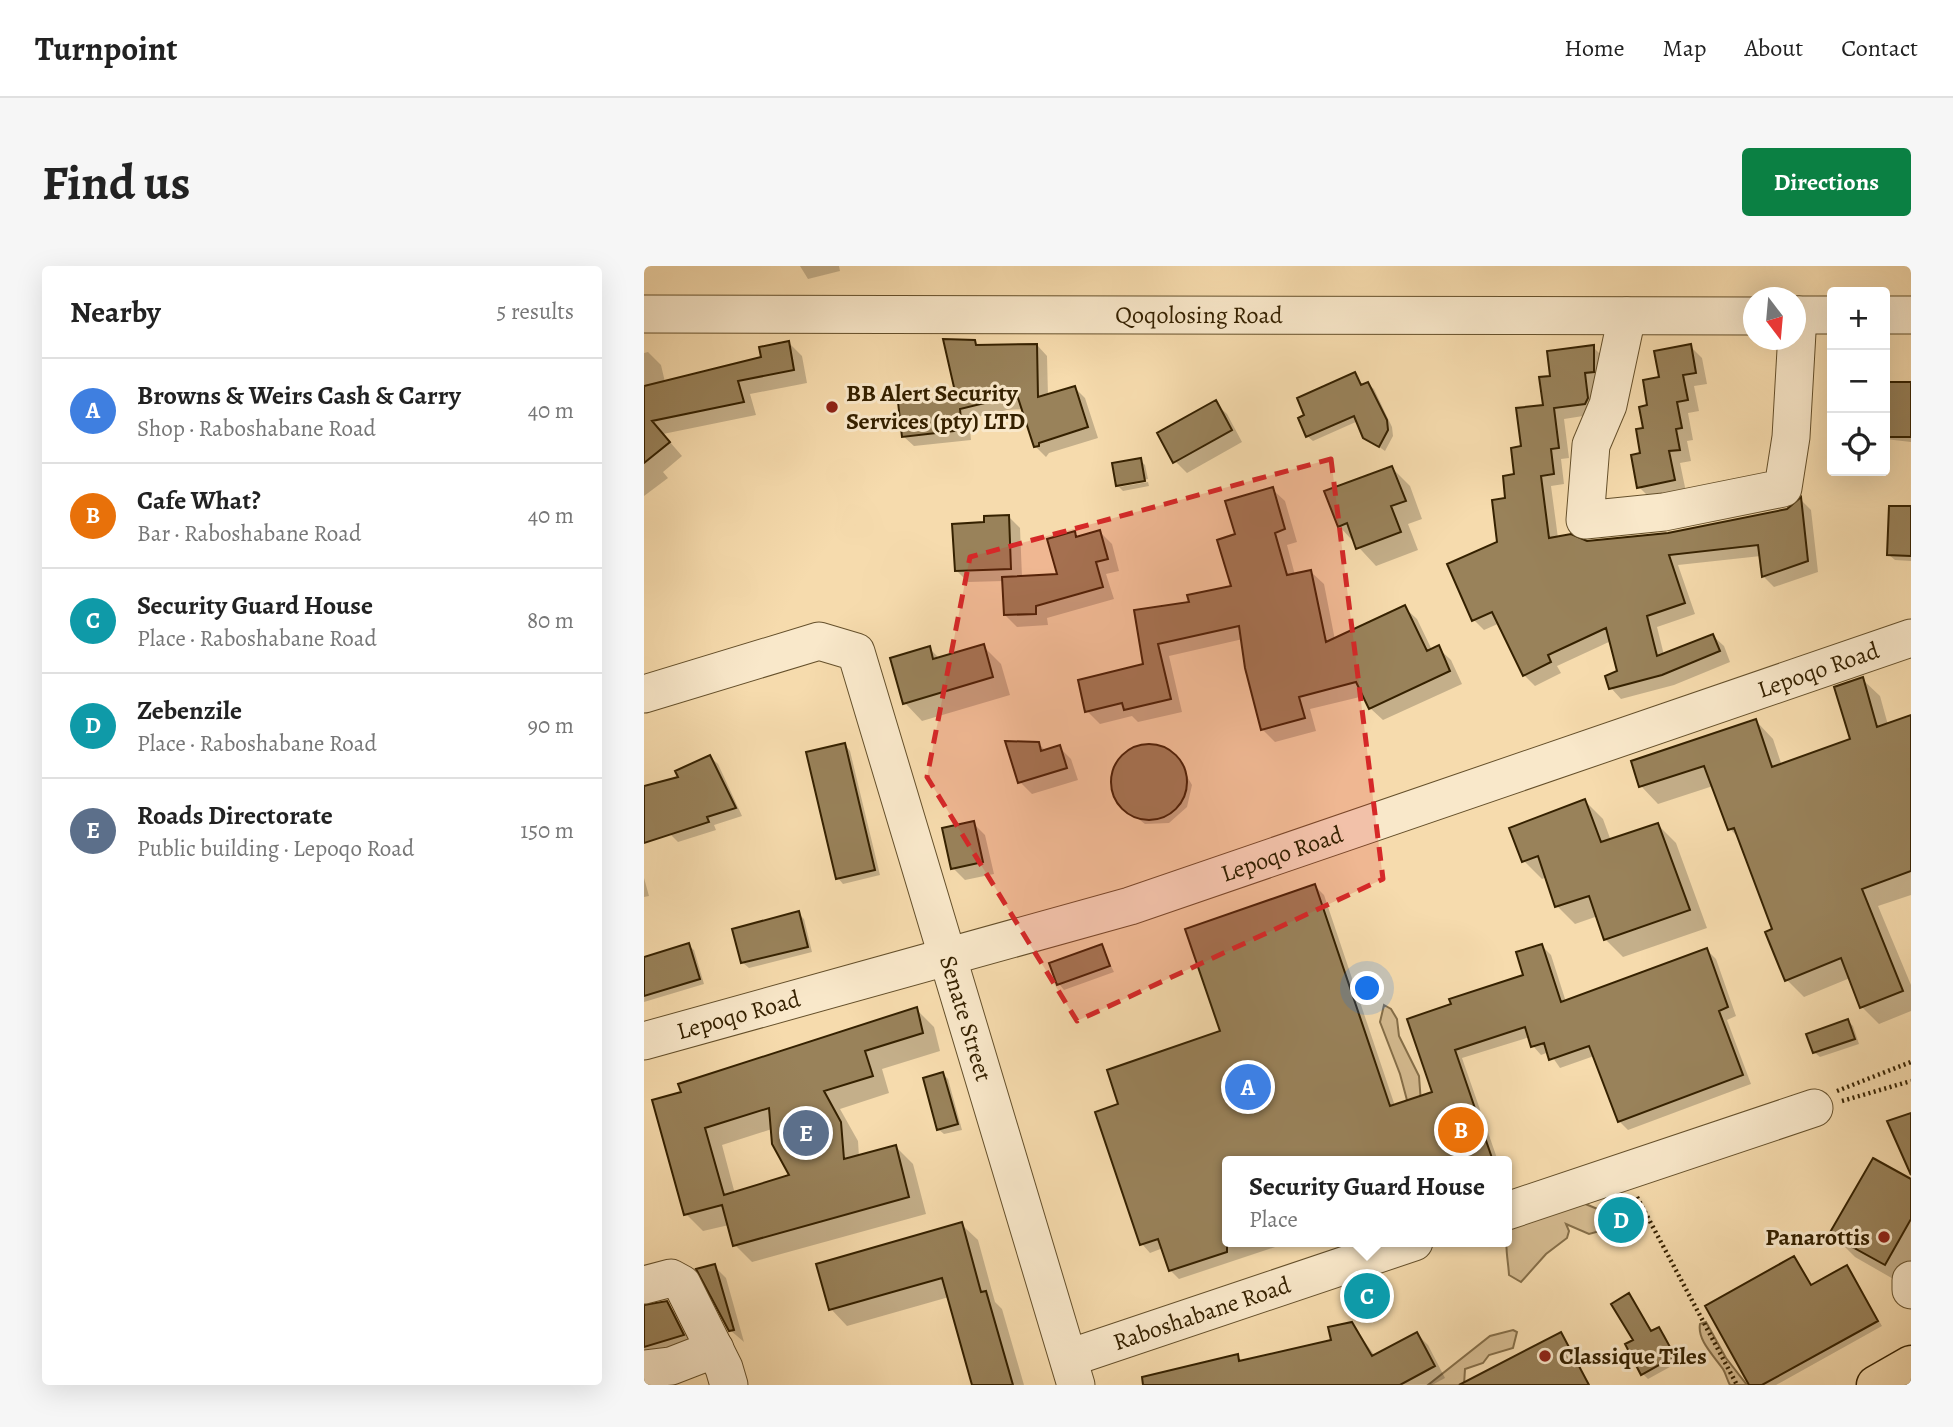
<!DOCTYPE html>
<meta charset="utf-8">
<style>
body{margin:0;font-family:Alegreya,serif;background:#f6f6f6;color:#222}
.controls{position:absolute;right:21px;top:21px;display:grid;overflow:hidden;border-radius:7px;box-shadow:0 7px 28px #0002}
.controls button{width:63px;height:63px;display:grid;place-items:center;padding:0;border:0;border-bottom:2px solid #e0e0e0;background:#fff;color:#222;font:35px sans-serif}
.compass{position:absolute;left:1099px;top:21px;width:63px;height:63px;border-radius:50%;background:#fff;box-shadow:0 7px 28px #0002;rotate:164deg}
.you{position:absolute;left:724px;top:723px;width:24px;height:24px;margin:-18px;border:5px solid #fff;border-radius:50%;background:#1a73e8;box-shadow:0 0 0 10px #1a73e833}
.badge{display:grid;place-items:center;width:46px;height:46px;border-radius:50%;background:#0b8043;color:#fff;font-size:23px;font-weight:700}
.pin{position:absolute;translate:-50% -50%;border:4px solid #fff;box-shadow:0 2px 7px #0006}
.popup{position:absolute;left:578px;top:890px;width:290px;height:91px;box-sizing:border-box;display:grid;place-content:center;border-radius:7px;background:#fff;filter:drop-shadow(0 2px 5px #0005);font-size:23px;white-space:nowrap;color:#767676}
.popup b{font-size:26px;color:#222}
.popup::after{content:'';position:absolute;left:50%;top:100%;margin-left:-14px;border:14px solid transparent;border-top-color:#fff}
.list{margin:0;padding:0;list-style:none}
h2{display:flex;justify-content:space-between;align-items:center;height:91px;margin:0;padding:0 28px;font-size:30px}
h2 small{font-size:23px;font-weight:400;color:#767676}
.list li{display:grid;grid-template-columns:46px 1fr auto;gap:21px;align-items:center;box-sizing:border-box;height:105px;padding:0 28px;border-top:2px solid #e0e0e0}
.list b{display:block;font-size:26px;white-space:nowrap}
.list p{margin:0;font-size:23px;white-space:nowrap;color:#767676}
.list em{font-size:23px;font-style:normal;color:#767676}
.icon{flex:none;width:38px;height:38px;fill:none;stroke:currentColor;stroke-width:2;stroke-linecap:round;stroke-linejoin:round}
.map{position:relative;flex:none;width:1267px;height:1119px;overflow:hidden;border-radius:7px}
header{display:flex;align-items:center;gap:42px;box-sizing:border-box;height:98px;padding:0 35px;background:#fff;border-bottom:2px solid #e0e0e0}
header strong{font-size:33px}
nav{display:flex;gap:38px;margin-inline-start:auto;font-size:24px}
.intro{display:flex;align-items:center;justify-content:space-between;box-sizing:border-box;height:168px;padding:0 42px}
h1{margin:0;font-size:49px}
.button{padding:18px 32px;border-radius:7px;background:#0b8043;color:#fff;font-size:24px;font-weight:700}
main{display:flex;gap:42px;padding:0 42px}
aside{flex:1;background:#fff;border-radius:7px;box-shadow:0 7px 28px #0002}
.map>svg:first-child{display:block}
.green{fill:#d5bb90;stroke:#856e48;stroke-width:2}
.shadow{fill:#0003;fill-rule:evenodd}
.building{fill:#99825a;stroke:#352100;stroke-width:2;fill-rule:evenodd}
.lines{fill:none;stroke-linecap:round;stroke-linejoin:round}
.minor-casing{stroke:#65502b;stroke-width:39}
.major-casing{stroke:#352100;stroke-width:41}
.path{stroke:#352100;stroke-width:4.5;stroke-dasharray:2 3.5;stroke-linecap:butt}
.minor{stroke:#f9e8ca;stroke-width:37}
.major{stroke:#f6dbad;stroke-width:38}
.marked{fill:#d62828;fill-opacity:0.2;stroke:#d62828;stroke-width:5;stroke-dasharray:14 9;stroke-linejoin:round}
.poi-dot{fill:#8f2418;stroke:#f9e8ca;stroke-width:2.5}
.labels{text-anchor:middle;stroke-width:6;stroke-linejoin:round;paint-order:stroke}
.street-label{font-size:24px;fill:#352100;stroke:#f9e8ca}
.poi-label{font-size:24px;font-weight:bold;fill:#352100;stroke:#f9e8ca;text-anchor:start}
</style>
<header>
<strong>Turnpoint</strong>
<nav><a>Home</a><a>Map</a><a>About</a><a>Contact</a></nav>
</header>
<div class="intro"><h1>Find us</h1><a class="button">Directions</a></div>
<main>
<aside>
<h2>Nearby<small>5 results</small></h2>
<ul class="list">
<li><span class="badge" style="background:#3f7fe0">A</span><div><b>Browns &amp; Weirs Cash &amp; Carry</b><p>Shop · Raboshabane Road</p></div><em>40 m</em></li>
<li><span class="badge" style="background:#e8710a">B</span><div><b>Cafe What?</b><p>Bar · Raboshabane Road</p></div><em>40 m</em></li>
<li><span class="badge" style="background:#0f9aa8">C</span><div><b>Security Guard House</b><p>Place · Raboshabane Road</p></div><em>80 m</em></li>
<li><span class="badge" style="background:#0f9aa8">D</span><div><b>Zebenzile</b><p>Place · Raboshabane Road</p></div><em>90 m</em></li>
<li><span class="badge" style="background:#5c6f8a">E</span><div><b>Roads Directorate</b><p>Public building · Lepoqo Road</p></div><em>150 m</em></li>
</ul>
</aside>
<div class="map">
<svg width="1267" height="1119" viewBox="0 0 1267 1119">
<rect width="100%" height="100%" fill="#f6dbad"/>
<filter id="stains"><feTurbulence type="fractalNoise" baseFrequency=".00286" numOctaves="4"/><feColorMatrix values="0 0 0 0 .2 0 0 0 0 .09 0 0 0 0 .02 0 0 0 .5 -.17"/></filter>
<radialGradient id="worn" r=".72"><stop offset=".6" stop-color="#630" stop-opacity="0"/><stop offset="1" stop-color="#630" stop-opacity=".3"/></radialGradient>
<!-- green -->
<path class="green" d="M740,739l7,4 6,10 2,17 20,40 2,27 21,58 -19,-1 -23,-86 -20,-52z
M939,937l17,7v21l-11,3 -23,-10 3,7 -2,7 -21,16 -25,28 -12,-7c-1,-20 -8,-39 6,-53z
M1062,1056l20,36 21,27h-17c-3,-5 -4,-11 -7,-16 -9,-13 -26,-29 -23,-45z
M869,1064l4,2 -4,16 -24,7 -6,8 -18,6 -1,16h-36l62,-49z"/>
<!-- shadow -->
<path class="shadow" d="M156,0h39l1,5 -32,8z
M330,75l5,6 58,-2 10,11 1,40 27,-8 10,10 13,40 -49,15 -3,4 -11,-11 -11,-37 -17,1 -38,9 2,21 -57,6 -11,-10 55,-38z
M145,77l13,13 5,27 -57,11 6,21 -93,19 19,22 -19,16 5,6 -24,18v-143l4,-1 13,13 4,17 98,-24z
M1046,80l12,12 5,26 -13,2 5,25 -11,2 5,27 -6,1 4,20 -11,2 6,29 -35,7 -12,-12 10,-80 12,-28z
M949,81l11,11 -8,56 -32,5 5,39 -8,1 3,25 -13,2 7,52 29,5 81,-9 120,-24 13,-10 10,10 7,62 -44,15 -11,-11 -2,-20 -83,9 17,49 -38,13 7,28 49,-19 11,10 6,16 -56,23 -53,14 -10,-11 8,-16 -8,-31 -54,25 4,7 -26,13 -11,-11 -24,-52 -16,7 -10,-10 25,-77 8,-44 16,-51 21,-42 8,-28z
M711,109l8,11 5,-2 6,5 18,38 1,9 -8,15 -20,-14 -7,-16 -45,20 -6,-5z
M1241,118h26v58l-26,-3z
M571,137l12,11 15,28 -55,31 -12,-12z
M496,194l5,5 3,14 -29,5v3l-2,-2z
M748,202l18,18 12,33 -14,5 10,26 -42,16 -37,-40z
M504,216l1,4 -26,5 -4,-4z
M628,223l13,12 12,41 -10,3 8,30 16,-3 13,12 11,56 69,-33 13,12 15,31 6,-2 13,12 11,24 -79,36 -13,-12 -6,-12 -54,13 6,22 -41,11 -13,-13 -19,-90 -74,17 13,56 -44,10 -6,-6 -32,8 -13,-13 58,-45 -9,-54 55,-9 42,-16 4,-51z
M1267,242v53l-16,-1 -6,-5z
M364,250l12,12 2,49 37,-1 15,-43 5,5 21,-6 12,12 7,27 -13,3 8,25 -67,19 1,7 -31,2 -12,-12 -1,-34 -36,1 -12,-12 30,-46z
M339,380l18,18 9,31 -88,26 -17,-18 24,-55 11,11z
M1218,413l18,17 8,29 23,-8v178l-33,11 33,79v26l-32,13 -17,-17 -12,-29 -46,19 -17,-17 -13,-50 -33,-90 -11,-11 -17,-43 -55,18 -17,-18 -8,-24 123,-41 17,18 9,27 70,-26z
M394,477l8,8 13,-4 12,12 7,21 -46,14 -12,-12z
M201,479l5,6 30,124 -37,9 -5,-6z
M499,480l23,4 10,7 16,28 -5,22 -18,16 -24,1 -26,-20 -7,-23 9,-23z
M66,491l8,7 24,52 -28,9 2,5 -38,12 -8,-8 10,-56z
M941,535l18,18 8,22 47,-16 18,18 31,85 -84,29 -18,-18 -7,-23 -23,8 -18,-18 -10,-29 -5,2 -18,-18z
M329,557l12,12 9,39 -29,6 -12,-12z
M0,612l5,18 -5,1z
M671,620l9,9 71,211 39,-13 -25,-73 117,-43 16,-31 9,9 15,47 141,-52 9,9 20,57 -9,4 24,64 -123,46 -9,-9 -25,-65 -34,12 -11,-16 -8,3 -8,-9 -3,-9 -68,21 36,103h-271v81h63l-111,37 -9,-9 -7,-22 -13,5 -8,-9 -22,-139 102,-73z
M154,647l6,6 8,33 -63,16 -6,-5 -9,-33z
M44,679l6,5 10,34 -60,18v-44z
M457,680l13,26 -50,18 -5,-6z
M272,743l18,18 6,24 -58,18 7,24 -49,16 18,32 1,16 37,-10 17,17 13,50 -174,48 -17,-17 -6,-20 -26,6 -17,-17 -32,-112zM128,863l20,47 -57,18 -13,-49z
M1204,755l5,5 6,18 -39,13 -6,-5z
M299,808l5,5 14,51 -18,4 -6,-5z
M1267,915v103l-2,4 -54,-31 -23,-23z
M317,958l17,16 17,62 7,7 22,76h-50l-25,-88 -102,29 -16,-17z
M1150,992l18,28 35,-19 35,59 -106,59h-25z
M70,1000l12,12 18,64 -14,-12z
M984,1029l24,37 6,-3 6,5 15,28 -31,17 -5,-5 -8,-33z
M22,1037l17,17 17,32 -56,16v-62z
M708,1058l23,32 42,-22 11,11 17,33 -13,7h-271l76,-29 6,6 90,-21z
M917,1068l29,51h-115z"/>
<!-- building -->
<path class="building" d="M299,73l32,1 1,5 61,-1 1,53 37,-11 13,41 -49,16v3l-5,1 -16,-49 -21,4v-2l-37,9 2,21 -60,7 -4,-35 58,-6z
M145,75l5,29 -56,11 6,21 -92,19 18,21 -26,21v-77l117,-29 -2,-10z
M1047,78l5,29 -13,2 5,25 -11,2 5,26 -6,1 4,21 -11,1 6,29 -38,8 -6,-33 9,-2 -4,-24 7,-1 -4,-21 8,-2 -4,-25 16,-3 -5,-26z
M950,79v27l-9,1 3,25 -3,6 -31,4 5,40 -8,1 3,25 -13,2 8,62 22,-4 16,7 81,-8 119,-24 14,-12 7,64 -46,16 -4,-32 -89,10 16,48 -38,13 10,40 56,-22 7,17 -58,24 -53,14 -4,-13 12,-5 -11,-43 -58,27 3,7 -28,14 -31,-64 -20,9 -25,-57 50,-22 -5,-42 13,-2 -2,-22 11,-2 -3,-26 10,-2 -5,-38 27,-3 -4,-28 11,-1 -3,-25z
M711,106l6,13 7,-3 19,38 1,10 -9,17 -16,-9 -9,-22 -48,21 -8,-19 6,-3 -7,-17z
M1241,116h26v55h-26z
M572,134l16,30 -59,33 -16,-30z
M497,192l4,23 -29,5 -4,-23z
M748,200l14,35 -15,5 10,26 -45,17 -9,-26 -9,4 -14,-36z
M629,221l12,42 -10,4 12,42 24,-5 15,72 79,-37 22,46 12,-6 11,26 -81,38 -13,-27 -57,15 6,21 -44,12 -16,-62 -6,-42 -81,18 13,55 -47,11 -2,-7 -37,9 -7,-32 65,-16 -9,-54 55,-8 -2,-7 44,-9 -14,-46 18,-6 -10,-33z
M1245,240h22v50l-24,-1z
M365,249l2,54 -56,2 -3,-47 32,-2v-6z
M456,264l8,29 -12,3 7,25 -67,19v8l-32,1 -2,-38 55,-3 -10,-35 28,-8 1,6z
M340,378l9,33 -90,27 -13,-46 40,-12 3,13z
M1219,411l14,50 34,-12v156l-49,18 41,102 -43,17 -19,-50 -56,23 -20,-49 7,-3 -38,-101 -6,2 -24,-64 -65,21 -8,-26 125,-42 16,48 78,-28 -16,-52z
M361,475l34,1 2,9 19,-6 7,23 -49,15z
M201,477l30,127 -39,9 -30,-127z
M467 516a38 38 0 1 1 76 0a38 38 0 1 1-76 0Z
M66,489l26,53 -29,9 2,5 -65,21v-57l34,-9 -3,-6z
M941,533l16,43 57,-19 32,87 -86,30 -15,-44 -34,11 -17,-51 -16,6 -13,-34z
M330,555l9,41 -32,7 -9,-41z
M671,618l75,222 42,-14 -25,-73 44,-15 -2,-5 74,-24 -7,-23 26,-8 19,58 146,-54 21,59 -9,4 24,64 -125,47 -29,-76 -40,14 -5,-17 -13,4 -6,-20 -70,23 38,111h-266v91l-58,19 -11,-32 -18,6 -45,-133 23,-8 -11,-34 113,-39 -35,-102z
M155,645l9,36 -67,16 -9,-34z
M45,677l11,36 -56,17v-39z
M458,678l8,22 -53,19 -8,-22z
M273,741l6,26 -58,18 8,25 -49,15 17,31 3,37 52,-14 13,52 -176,49 -11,-41 -38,10 -32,-115 29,-8 -3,-8zM125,842l3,36 17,31 -65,20 -19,-67z
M1204,753l7,20 -42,14 -7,-19z
M299,806l15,52 -21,6 -14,-52z
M1267,847v62l-24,-54z
M1229,892l38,21v40l-26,46 -56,-31z
M318,956l19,70 5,-1 27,94h-41l-30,-107 -113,32 -13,-46z
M1150,990l17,29 36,-20 31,56 -116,64h-13l-44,-79z
M71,998l19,66 -5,1 -33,-62z
M985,1027l22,38 8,-4 16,29 -34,19 -16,-31 8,-4 -22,-36z
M23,1035l17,34 -40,12v-42z
M708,1056l20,34 45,-24 18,34 -35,19h-257l-1,-8 96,-23 1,7 92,-21 -3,-13z
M917,1066l28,53h-130z"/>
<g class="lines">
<!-- minor casing -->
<g class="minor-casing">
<g id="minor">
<path id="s1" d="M0,48l1110,2"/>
<path d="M1152,49h36"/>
<path d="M1241,49h26"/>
<path d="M983,50l-19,89 -17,40 -6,75 79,-8 119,-24 8,-51 7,-122"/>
<path id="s2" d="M0,428l175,-53 37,11 220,733"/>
<path id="s3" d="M0,775l486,-135 781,-268"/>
<path d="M863,945l307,-103"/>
<path d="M1267,1014v10"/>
<path d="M0,1019l27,-7 11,6 42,84 5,17"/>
<path id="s4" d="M425,1092l345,-116"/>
<path d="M0,1103l27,-3 44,-17"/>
</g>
</g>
<!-- major casing -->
<g class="major-casing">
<path id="major" d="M1232,1119l35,-20"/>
</g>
<!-- path -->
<path class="path" d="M1193,825l74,-29
M1198,835l69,-20
M993,931l100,188"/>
<!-- minor -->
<use href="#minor" class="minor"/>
<!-- major -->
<use href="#major" class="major"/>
</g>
<!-- marked area -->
<path class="marked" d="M687,193l52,420 -306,142 -150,-244 43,-220z"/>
<!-- markers -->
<g class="poi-dot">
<circle cx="188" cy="141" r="7"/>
<circle cx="1240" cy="971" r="7"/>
<circle cx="901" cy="1090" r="7"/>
</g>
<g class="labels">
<!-- street labels -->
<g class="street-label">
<text dy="8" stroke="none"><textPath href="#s1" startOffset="555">Qoqolosing Road</textPath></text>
<text dy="8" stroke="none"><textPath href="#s3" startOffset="1232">Lepoqo Road</textPath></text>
<text dy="8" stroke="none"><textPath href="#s3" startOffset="665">Lepoqo Road</textPath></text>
<text dy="8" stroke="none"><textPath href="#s3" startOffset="98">Lepoqo Road</textPath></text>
<text dy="8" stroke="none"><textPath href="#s2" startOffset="604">Senate Street</textPath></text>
<text dy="8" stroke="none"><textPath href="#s4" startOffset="140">Raboshabane Road</textPath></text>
</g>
<!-- poi labels -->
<g class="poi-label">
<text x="202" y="135">BB Alert Security<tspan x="202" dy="28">Services (pty) LTD</tspan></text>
<text x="1226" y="979" text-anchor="end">Panarottis</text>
<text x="915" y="1098">Classique Tiles</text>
</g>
</g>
<rect width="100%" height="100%" filter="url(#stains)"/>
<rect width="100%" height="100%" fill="url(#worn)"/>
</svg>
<div class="controls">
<button>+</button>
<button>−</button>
<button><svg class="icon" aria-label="locate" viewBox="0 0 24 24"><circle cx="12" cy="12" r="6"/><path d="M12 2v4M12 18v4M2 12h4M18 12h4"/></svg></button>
</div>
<svg class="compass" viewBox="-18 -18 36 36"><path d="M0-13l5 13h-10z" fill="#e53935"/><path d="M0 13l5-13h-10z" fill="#767676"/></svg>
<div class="you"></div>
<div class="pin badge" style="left:604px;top:821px;background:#3f7fe0">A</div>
<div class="pin badge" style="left:817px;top:864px;background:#e8710a">B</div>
<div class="pin badge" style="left:723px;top:1030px;background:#0f9aa8">C</div>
<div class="popup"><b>Security Guard House</b>Place</div>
<div class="pin badge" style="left:977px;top:954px;background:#0f9aa8">D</div>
<div class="pin badge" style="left:162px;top:867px;background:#5c6f8a">E</div>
</div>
</main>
